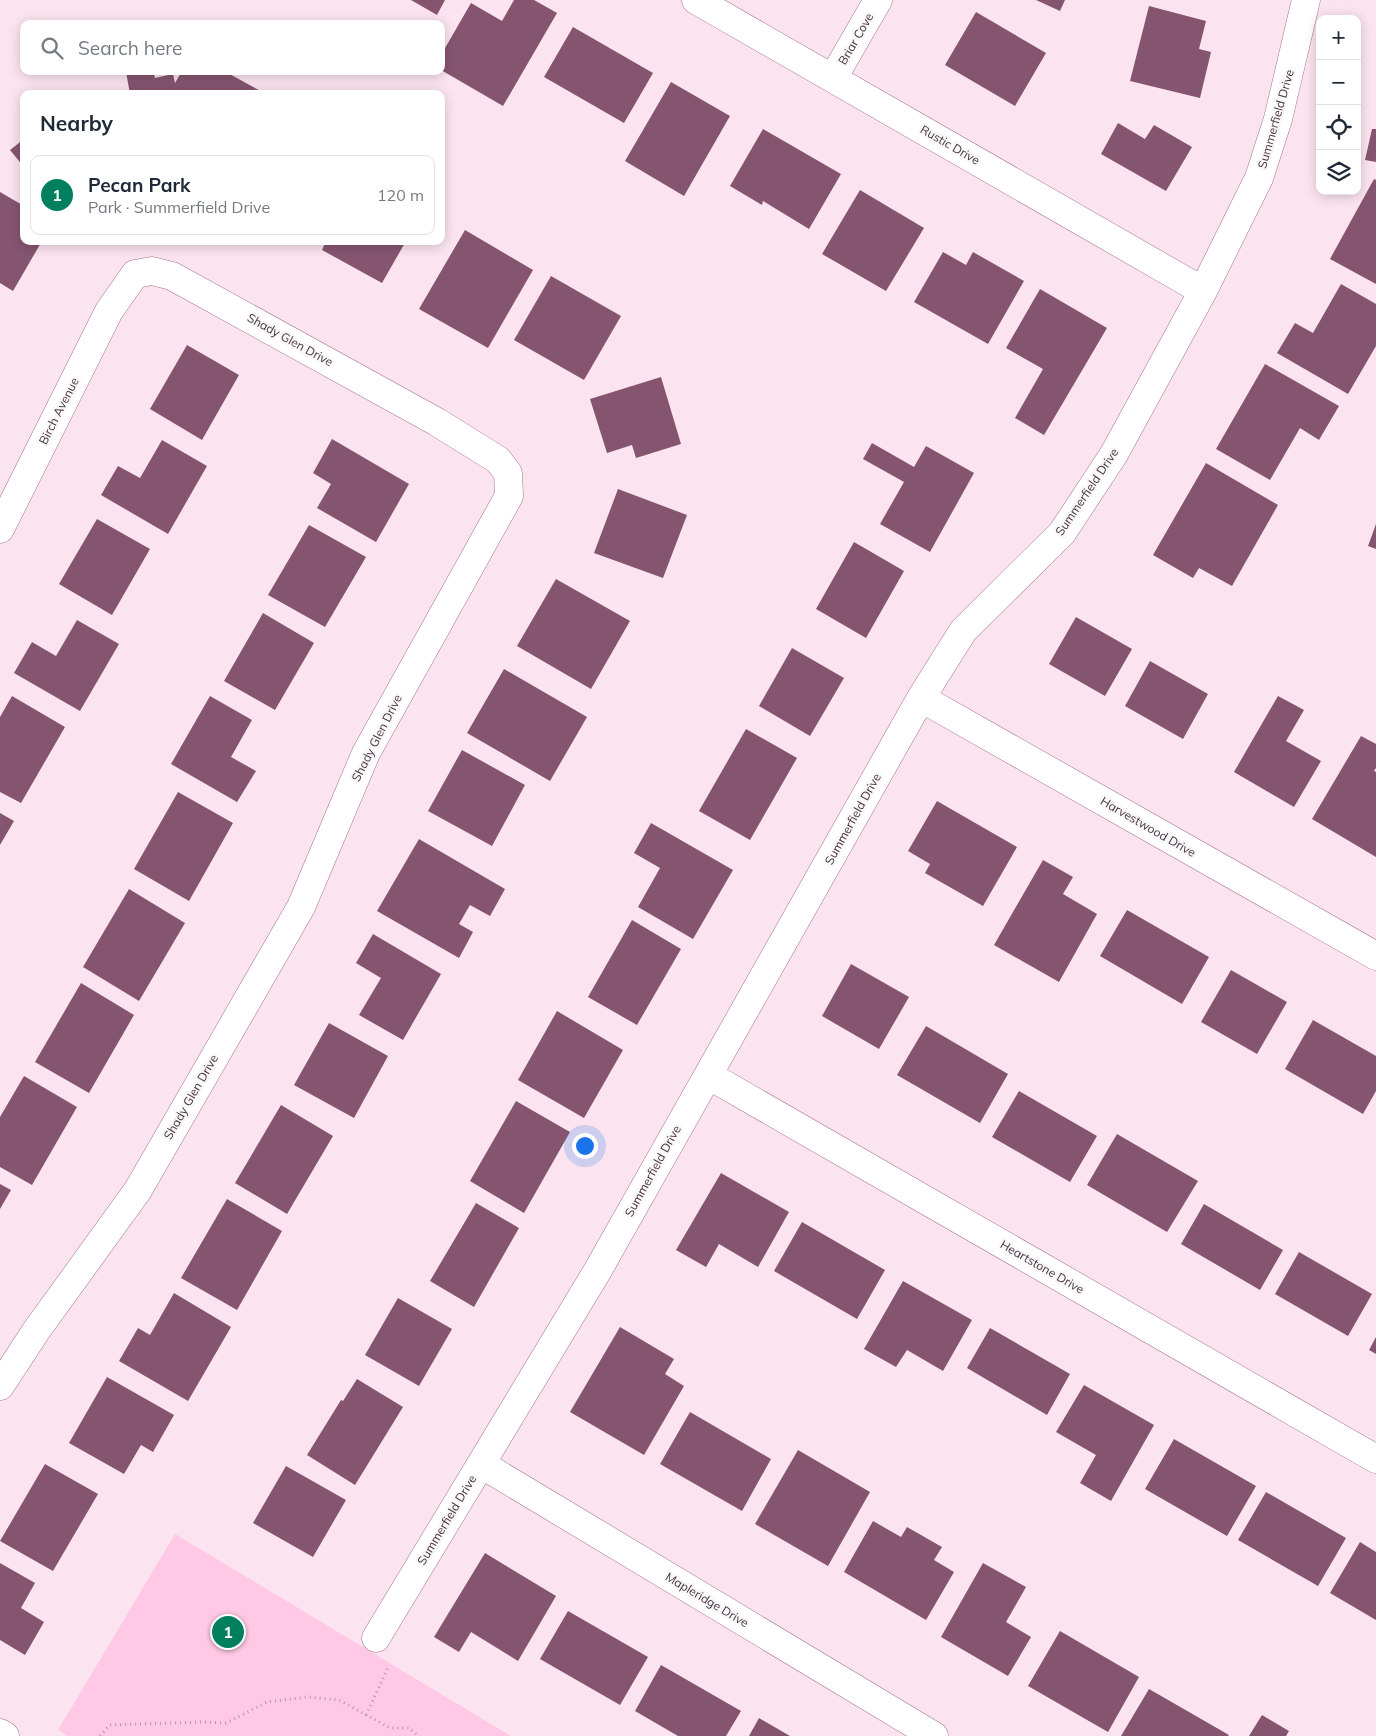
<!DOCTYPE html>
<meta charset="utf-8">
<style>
body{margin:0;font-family:Mulish,sans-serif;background:#f2f2f3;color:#1f2937}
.controls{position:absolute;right:15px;top:15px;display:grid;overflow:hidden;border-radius:10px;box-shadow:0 2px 12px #0003}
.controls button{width:45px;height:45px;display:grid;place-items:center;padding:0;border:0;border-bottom:1px solid #e0e1e3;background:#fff;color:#1f2937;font:25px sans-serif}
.you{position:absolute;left:584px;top:1145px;width:18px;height:18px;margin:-12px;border:4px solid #fff;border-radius:50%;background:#1a73e8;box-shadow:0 0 0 8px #1a73e833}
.badge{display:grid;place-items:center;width:32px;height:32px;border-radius:50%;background:#027f5e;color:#fff;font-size:16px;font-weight:700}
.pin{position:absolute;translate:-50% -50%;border:2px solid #fff;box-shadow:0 1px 5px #0006}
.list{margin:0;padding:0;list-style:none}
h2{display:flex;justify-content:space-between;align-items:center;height:65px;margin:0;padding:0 20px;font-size:21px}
h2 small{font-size:16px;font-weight:400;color:#747a83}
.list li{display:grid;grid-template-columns:32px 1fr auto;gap:15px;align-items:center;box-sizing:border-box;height:80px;margin:0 10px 10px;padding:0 10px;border:1px solid #e0e1e3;border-radius:10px}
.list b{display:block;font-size:19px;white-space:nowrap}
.list p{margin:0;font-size:16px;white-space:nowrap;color:#747a83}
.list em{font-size:16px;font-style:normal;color:#747a83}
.icon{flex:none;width:28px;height:28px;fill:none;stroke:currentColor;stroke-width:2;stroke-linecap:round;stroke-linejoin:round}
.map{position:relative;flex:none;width:1376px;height:1736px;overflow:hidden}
.search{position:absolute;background:#fff;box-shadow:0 2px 12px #0003;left:20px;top:20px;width:425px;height:55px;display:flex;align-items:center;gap:12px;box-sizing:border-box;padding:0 18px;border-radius:10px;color:#747a83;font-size:19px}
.panel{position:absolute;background:#fff;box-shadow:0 2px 12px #0003;left:20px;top:90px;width:425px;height:155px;border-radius:10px}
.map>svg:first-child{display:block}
.green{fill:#ffc8e4}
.building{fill:#85556f}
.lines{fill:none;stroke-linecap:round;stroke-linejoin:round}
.street-casing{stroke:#a6748e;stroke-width:29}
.path{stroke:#b09aa5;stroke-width:3;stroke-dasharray:1 4;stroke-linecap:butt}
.street{stroke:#fff;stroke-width:28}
.labels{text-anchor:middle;stroke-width:5;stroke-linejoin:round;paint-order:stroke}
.street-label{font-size:12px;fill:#48323e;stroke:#f8f8f8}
</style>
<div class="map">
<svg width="1376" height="1736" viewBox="0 0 1376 1736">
<rect width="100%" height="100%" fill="#fbe4ef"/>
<!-- green -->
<path class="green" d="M175,1534l336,202h-443l-10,-6z"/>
<!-- building -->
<path class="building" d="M411,0h34l-8,15z
M514,0h20l23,13 -54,93 -62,-36v-15l30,-52 31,18z
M1036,0h29l-5,11z
M1149,6l57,15 -7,28 12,3 -11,46 -70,-17z
M976,12l70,41 -31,53 -70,-41z
M573,27l80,46 -29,50 -80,-46z
M130,71h23l2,7 18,-4 2,9 7,-12h42l42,23h-136l-4,-22z
M671,82l59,34 -46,80 -59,-35z
M1118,123l27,16 9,-14 38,22 -26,44 -65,-37z
M763,129l78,45 -32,55 -46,-28 -1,4 -32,-19z
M1372,129h4v33l-11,-2z
M24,139v28l-14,-17z
M1374,179l2,1v104l-46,-25z
M860,190l64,38 -38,63 -64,-37z
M0,192l24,14v35h18l-29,50 -13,-8z
M465,230l68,40 -45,78 -69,-39z
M326,241h80l-24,42 -60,-33z
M943,252l23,13 7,-13 51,29 -36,63 -74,-42z
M551,276l70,40 -37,64 -70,-40z
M1341,284l35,20v42l-28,48 -71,-41 18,-30 18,10z
M1040,289l67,39 -63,107 -29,-17 28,-49 -37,-21z
M187,345l52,30 -37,65 -52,-31z
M1265,364l74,42 -20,34 -19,-12 -30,52 -54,-31z
M661,377l20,67 -45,14 -4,-13 -25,8 -17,-54z
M332,439l77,45 -33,58 -59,-34 14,-24 -18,-11z
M162,440l45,26 -39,68 -67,-39 17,-29 22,12z
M872,443l42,24 12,-21 48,27 -44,79 -50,-28 24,-42 -41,-23z
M1206,463l72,42 -46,81 -33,-18 -6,10 -40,-23z
M618,489l69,26 -24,63 -69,-25z
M97,519l53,30 -38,66 -53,-31z
M1376,524v25l-8,-3z
M309,525l57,32 -41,70 -57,-32z
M854,542l50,29 -38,67 -50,-29z
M556,579l74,42 -39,68 -74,-43z
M263,613l51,30 -39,67 -51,-29z
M1076,617l56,32 -27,47 -56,-32z
M77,620l42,24 -39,67 -66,-38 18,-31 24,14z
M792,648l52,30 -34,58 -51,-30z
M1150,661l58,33 -25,45 -58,-33z
M504,669l83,48 -37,64 -83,-48z
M12,696l53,31 -44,76 -21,-11v-75z
M210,696l42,24 -21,37 25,14 -19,31 -66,-38z
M1278,696l26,14 -18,31 35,20 -27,46 -60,-35z
M746,729l51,29 -47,82 -51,-29z
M1361,736l15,8v24l-2,3 2,1v85l-64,-38z
M462,750l63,35 -33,61 -64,-35z
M178,792l55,31 -44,78 -55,-32z
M937,801l80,46 -34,59 -58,-33 5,-9 -22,-13z
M0,813l14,8 -14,24z
M651,823l82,47 -40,69 -55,-32 22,-39 -26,-15z
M419,839l86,50 -15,27 -20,-11 -11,19 14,8 -14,26 -82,-47z
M1043,860l30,17 -10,17 34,20 -38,68 -65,-37z
M129,889l56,34 -46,78 -56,-34z
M1127,910l82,47 -27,47 -82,-48z
M632,920l49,29 -44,76 -49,-28z
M373,934l68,40 -38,66 -44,-25 22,-37 -25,-15z
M851,964l58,33 -30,52 -57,-33z
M1231,970l56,32 -30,52 -56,-32z
M81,983l53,32 -45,78 -54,-31z
M557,1011l66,39 -39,68 -66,-38z
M1313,1020l63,36v35l-13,23 -78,-45z
M329,1023l59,33 -34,62 -60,-33z
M926,1026l82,48 -28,49 -83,-48z
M24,1076l53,31 -45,78 -32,-18v-50z
M1019,1091l78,45 -27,46 -78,-45z
M516,1101l54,31 -46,81 -54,-32z
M281,1105l52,31 -46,78 -52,-31z
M1117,1134l81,47 -31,51 -80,-47z
M721,1173l68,39 -31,55 -39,-23 -13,23 -30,-17z
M0,1184l11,6 -11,19z
M227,1199l55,32 -45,79 -56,-32z
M476,1203l43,25 -45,79 -44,-26z
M1204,1204l79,46 -23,40 -79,-46z
M802,1222l83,48 -28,49 -83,-48z
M1299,1252l73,42 -24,42 -73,-42z
M903,1281l69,39 -29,51 -36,-21 -11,17 -32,-18z
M174,1293l57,34 -43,74 -69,-40 19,-33 12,7z
M398,1298l54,31 -33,57 -54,-31z
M620,1327l54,32 -9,15 19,12 -40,69 -74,-43z
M990,1328l80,46 -23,41 -80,-47z
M1376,1337v17l-7,-4z
M107,1377l67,38 -21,37 -12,-7 -17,29 -55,-31z
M357,1379l46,28 -48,78 -48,-30 34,-55 2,1z
M1084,1385l70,40 -43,76 -31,-18 16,-28 -40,-23z
M690,1412l81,47 -29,52 -82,-47z
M1174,1439l82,47 -29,50 -82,-47z
M798,1450l72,42 -42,74 -73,-42z
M45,1464l53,30 -45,77 -53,-30z
M286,1466l60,34 -33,57 -60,-34z
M1266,1492l80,46 -28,48 -80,-46z
M873,1521l28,16 6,-10 35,20 -8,13 20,12 -28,48 -82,-48z
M1360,1542l16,10v68l-46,-27z
M485,1553l71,43 -38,65 -47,-29 -12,20 -25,-15z
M0,1563l35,20 -14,25 23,14 -19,33 -25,-15z
M983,1563l43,24 -20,35 25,15 -23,39 -67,-39z
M568,1611l80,46 -28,48 -80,-46z
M1060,1631l79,46 -31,55 -80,-46z
M661,1665l80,46 -15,25h-48l-43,-25z
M1149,1689l80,46 -1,1h-107z
M1262,1715l27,16 -3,5h-37z
M759,1718l31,18h-41z"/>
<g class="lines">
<!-- street casing -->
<g class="street-casing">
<path id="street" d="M696,0l507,291
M833,78l45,-78
M0,529l109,-218 26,-37 17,-3 20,5 265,146 61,38 10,13 1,23 -143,257 -65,154 -163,283 -102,141 -36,55
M921,698l455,258
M708,1075l668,384
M481,1464l453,272
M376,1638l222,-368 323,-572 42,-67 99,-98 52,-79 89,-163 56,-113 19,-59 28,-119
M0,1733l5,3"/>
</g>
<!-- path -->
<path class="path" d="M366,1715l22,-47
M100,1736l10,-11 93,-3 23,1 41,-21 40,-5 32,3 51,28h19l9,8"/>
<!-- street -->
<use href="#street" class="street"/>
</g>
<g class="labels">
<!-- street labels -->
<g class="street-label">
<text transform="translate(856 39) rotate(-60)" y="4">Briar Cove</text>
<text transform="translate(1276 119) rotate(-74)" y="4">Summerfield Drive</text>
<text transform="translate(950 145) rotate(30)" y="4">Rustic Drive</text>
<text transform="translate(290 340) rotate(29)" y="4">Shady Glen Drive</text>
<text transform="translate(59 411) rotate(-63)" y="4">Birch Avenue</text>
<text transform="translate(1087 492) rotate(-56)" y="4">Summerfield Drive</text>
<text transform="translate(377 738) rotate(-63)" y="4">Shady Glen Drive</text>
<text transform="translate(853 819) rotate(-61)" y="4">Summerfield Drive</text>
<text transform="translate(1148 827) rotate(30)" y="4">Harvestwood Drive</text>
<text transform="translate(191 1097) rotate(-60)" y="4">Shady Glen Drive</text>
<text transform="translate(653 1171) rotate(-61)" y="4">Summerfield Drive</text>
<text transform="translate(1042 1267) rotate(30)" y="4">Heartstone Drive</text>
<text transform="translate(447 1520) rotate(-59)" y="4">Summerfield Drive</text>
<text transform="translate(707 1600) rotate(31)" y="4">Mapleridge Drive</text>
</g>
</g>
</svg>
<div class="controls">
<button>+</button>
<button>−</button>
<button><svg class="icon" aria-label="locate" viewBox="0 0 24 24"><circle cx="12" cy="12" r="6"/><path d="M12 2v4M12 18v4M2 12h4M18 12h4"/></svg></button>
<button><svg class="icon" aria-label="layers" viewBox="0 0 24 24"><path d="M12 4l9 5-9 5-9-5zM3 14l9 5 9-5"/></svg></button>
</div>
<div class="you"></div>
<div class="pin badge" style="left:228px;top:1632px">1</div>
<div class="search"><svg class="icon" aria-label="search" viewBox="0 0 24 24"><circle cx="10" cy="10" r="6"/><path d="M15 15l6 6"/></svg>Search here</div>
<section class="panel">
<h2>Nearby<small></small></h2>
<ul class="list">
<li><span class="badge">1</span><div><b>Pecan Park</b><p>Park · Summerfield Drive</p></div><em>120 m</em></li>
</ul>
</section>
</div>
